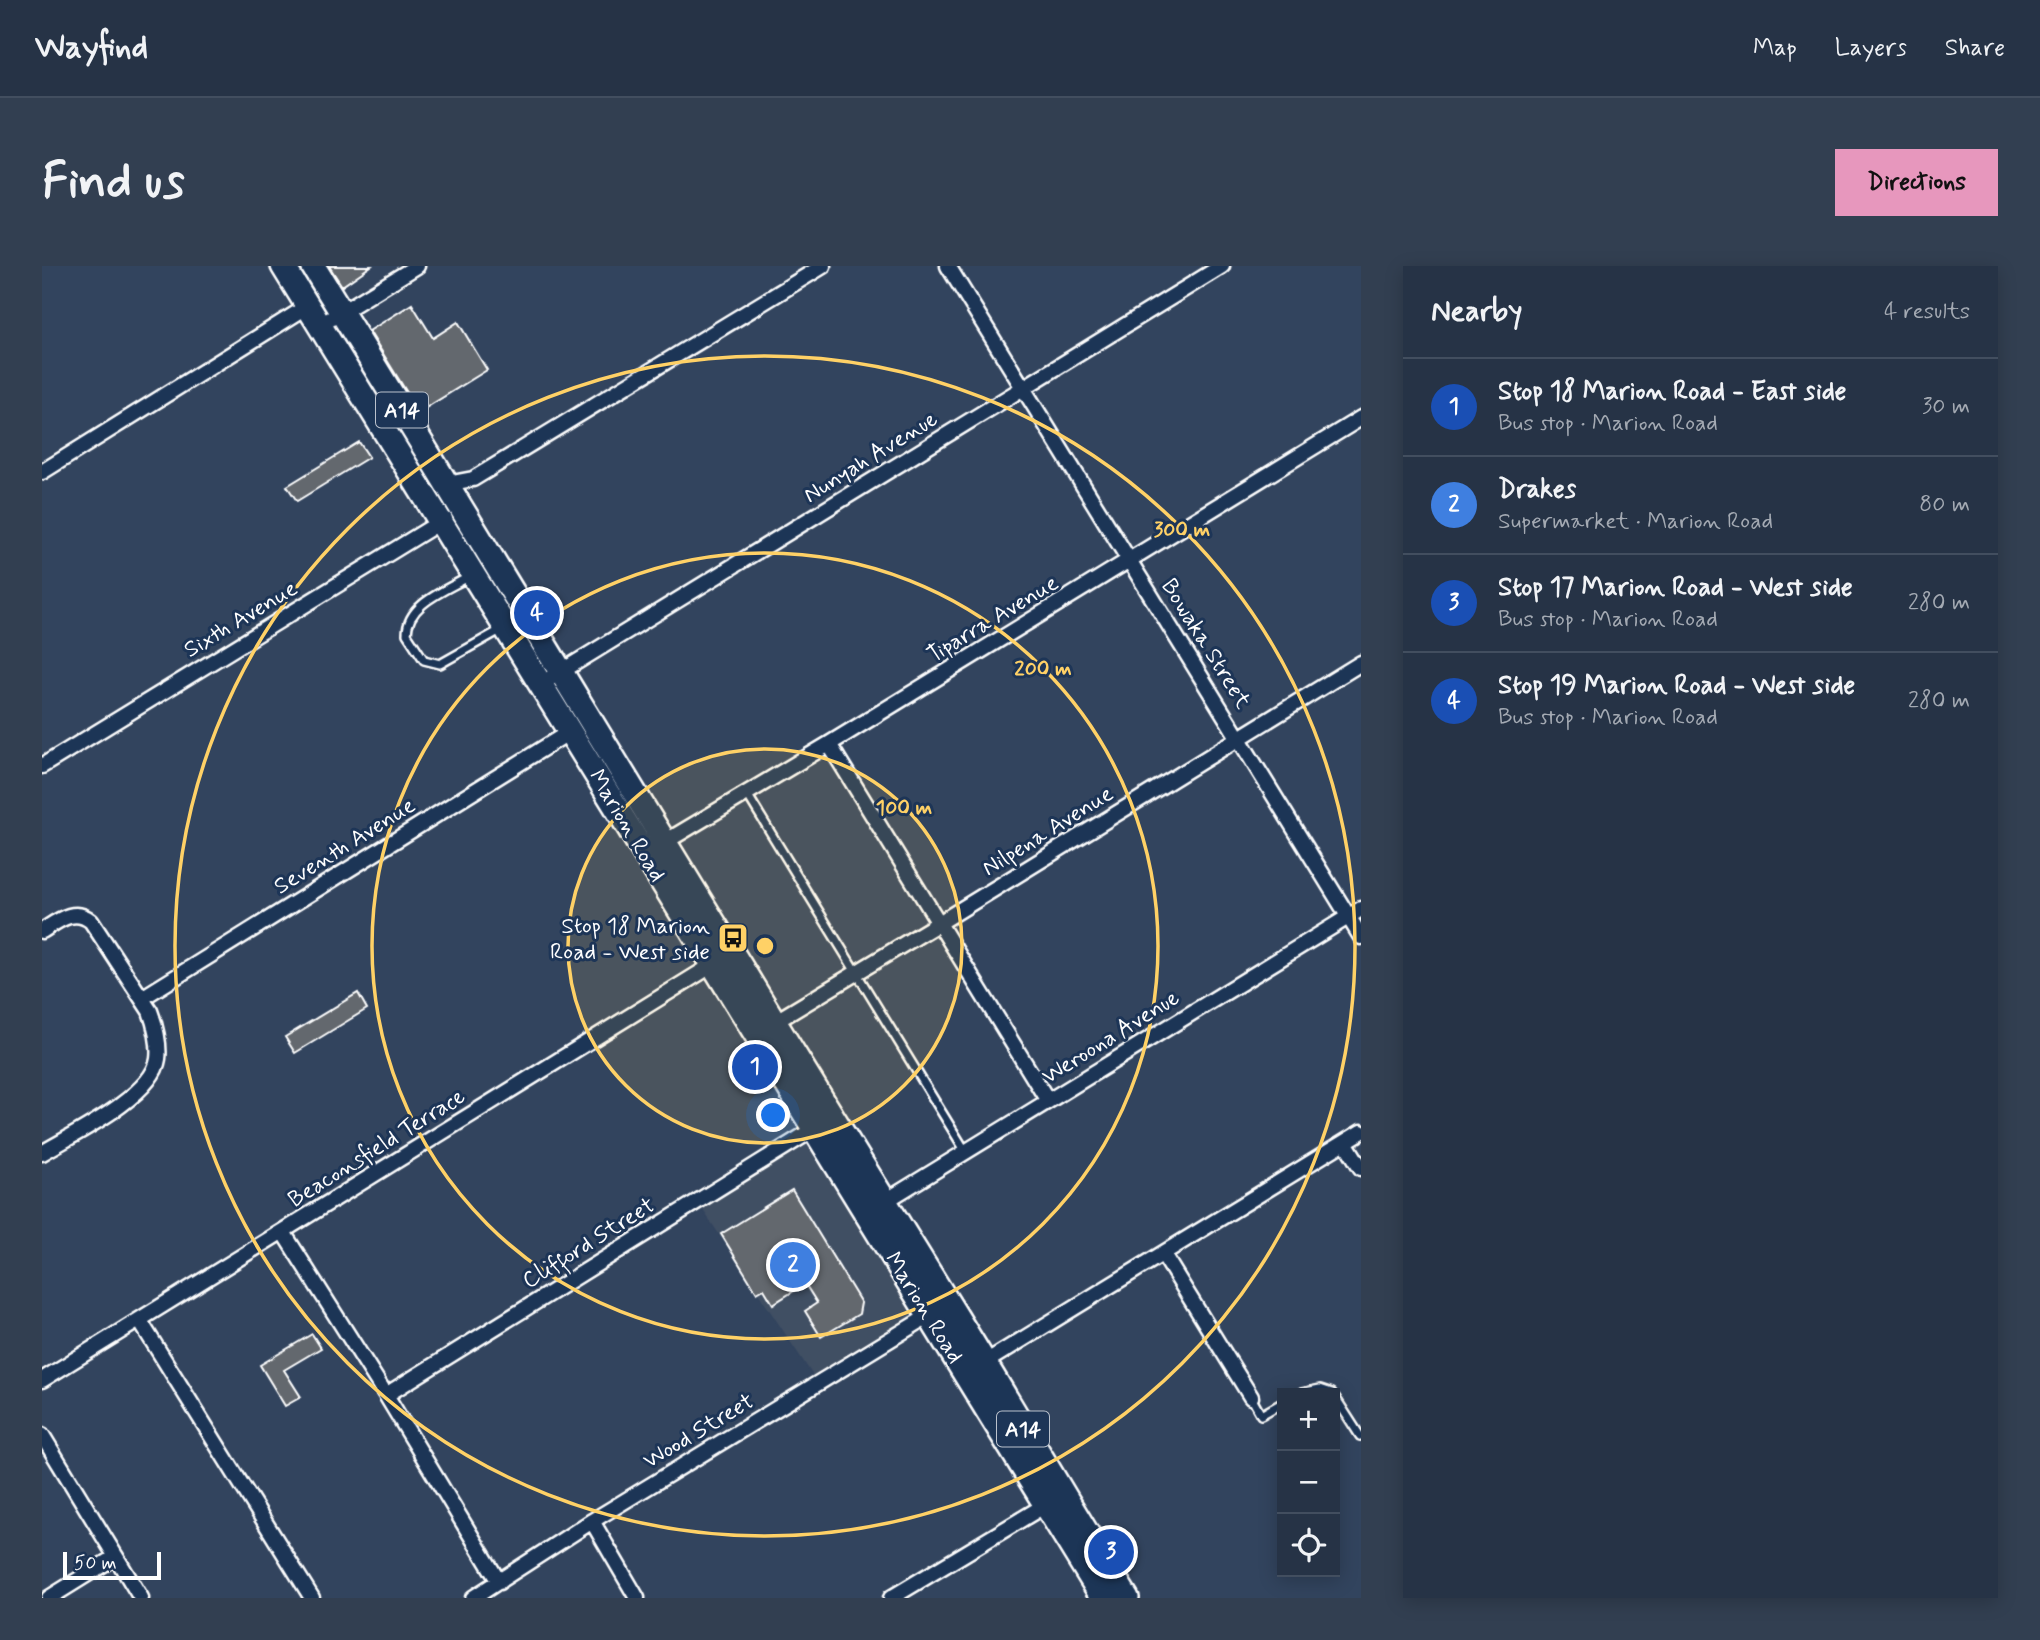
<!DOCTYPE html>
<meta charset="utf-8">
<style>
body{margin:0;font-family:Mynerve,sans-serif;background:#323f51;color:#f1f3f6}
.controls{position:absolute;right:21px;bottom:21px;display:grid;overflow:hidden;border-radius:0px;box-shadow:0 4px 18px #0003}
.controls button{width:63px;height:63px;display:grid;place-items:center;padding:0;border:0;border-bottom:2px solid #424e5f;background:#263346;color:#f1f3f6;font:35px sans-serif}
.scale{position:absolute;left:21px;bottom:18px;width:98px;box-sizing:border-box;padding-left:7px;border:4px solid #fff;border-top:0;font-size:19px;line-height:24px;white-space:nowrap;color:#fff;-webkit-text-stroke:5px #1d3557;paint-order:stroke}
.you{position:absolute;left:732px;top:850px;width:24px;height:24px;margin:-18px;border:5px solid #fff;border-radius:50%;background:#1a73e8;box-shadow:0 0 0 10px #1a73e833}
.badge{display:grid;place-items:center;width:46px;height:46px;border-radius:50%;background:#e797bd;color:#fff;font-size:23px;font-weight:700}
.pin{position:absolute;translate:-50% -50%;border:4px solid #fff;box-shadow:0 2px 7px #0006}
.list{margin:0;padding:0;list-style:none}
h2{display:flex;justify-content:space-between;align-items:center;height:91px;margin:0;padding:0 28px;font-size:30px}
h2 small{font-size:23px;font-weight:400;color:#a4aab3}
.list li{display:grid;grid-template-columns:46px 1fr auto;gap:21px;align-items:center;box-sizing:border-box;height:98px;padding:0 28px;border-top:2px solid #424e5f}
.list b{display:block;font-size:26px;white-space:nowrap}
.list p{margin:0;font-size:23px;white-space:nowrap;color:#a4aab3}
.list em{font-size:23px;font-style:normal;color:#a4aab3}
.icon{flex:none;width:38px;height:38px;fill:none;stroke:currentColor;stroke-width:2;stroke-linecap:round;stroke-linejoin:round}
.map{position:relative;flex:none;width:1319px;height:1332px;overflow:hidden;border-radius:0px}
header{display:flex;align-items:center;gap:42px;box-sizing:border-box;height:98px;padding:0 35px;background:#263346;border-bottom:2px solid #424e5f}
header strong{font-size:33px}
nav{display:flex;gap:38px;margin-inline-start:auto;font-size:24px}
.intro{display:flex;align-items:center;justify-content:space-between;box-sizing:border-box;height:168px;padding:0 42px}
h1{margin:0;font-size:49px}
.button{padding:18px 32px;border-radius:0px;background:#e797bd;color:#111;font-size:24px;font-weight:700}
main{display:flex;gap:42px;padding:0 42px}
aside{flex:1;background:#263346;border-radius:0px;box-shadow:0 4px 18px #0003}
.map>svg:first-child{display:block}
.built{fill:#414f63}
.building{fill:#63686e;stroke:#fff;stroke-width:2}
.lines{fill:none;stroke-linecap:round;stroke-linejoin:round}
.lane-casing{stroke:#fff;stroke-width:12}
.street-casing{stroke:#fff;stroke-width:19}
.primary-casing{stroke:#fff;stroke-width:28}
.lane{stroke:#1d3557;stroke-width:7}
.street{stroke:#1d3557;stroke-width:14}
.primary{stroke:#1d3557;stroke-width:23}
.ring{fill:none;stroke:#ffd166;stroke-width:3.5}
.labels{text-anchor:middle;stroke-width:6;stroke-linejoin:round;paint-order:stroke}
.shield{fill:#1d3557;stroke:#bbc2cd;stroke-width:2}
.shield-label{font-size:21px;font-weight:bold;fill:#fff}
.street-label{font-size:23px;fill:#fff;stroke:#1d3557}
.poi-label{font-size:23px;fill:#fff;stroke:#1d3557;text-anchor:end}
.centre{fill:#ffd166;stroke:#1d3557;stroke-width:3.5}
.ring-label{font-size:21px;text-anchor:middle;font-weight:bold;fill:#ffd166;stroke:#1d3557;stroke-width:6;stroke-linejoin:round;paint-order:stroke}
</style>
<header>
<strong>Wayfind</strong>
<nav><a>Map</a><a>Layers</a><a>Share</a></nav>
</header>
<div class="intro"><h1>Find us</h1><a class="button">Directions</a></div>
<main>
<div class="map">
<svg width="1319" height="1332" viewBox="0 0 1319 1332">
<rect width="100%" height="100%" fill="#32445e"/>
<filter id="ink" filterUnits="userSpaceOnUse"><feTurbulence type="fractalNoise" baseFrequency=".0143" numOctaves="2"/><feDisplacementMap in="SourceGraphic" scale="14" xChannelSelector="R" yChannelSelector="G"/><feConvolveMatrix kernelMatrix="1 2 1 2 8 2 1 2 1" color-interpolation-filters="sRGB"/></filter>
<g filter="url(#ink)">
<!-- built -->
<path class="built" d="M776,868l106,179 -108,67 -117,-176z"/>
<!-- building -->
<path class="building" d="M287,0h42l-29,20z
M370,38l21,34 25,-16 29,48 -68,42 -50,-81z
M317,176l10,15 -72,44 -10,-15z
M316,727l9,16 -72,44 -10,-16z
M750,924l69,113 -2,11 -38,23 -16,-26 12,-8 -12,-19 -32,20 -9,-15 -7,4 -36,-59z
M270,1068l9,14 -37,22 17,27 -16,9 -25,-41z"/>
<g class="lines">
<!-- lane casing -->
<g class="lane-casing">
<path id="lane" d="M428,310c-23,14 -63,27 -63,58l17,26 16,4 64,-36
M705,528l219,358
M1259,1127l19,-4 12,4
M1209,1131l10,18 21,-12
M1293,1131l25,39"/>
</g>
<!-- street casing -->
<g class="street-casing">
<path id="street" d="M906,0l413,671
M277,60l98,-60
M0,206l266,-166
M405,218l26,-5 350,-213
M499,418l681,-418
M787,478l219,357
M0,500l403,-247
M618,579l169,-101 532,-326
M0,665c16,-10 32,-24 49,-10l59,90c5,13 10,34 8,48 -5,37 -86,76 -116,94
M100,732l429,-267
M726,760l171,-103 422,-260
M1303,876l16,26
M842,936l477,-293
M241,966l103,163 113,187
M1121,988l88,143
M98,1055l172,277
M942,1097l377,-231
M0,1114l677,-419
M344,1129l428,-266
M0,1169l99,163
M550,1255l45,77
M7,1332l66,-41
M431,1332l119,-77 343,-209
M849,1332l156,-94"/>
</g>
<!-- primary casing -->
<g class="primary-casing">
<path id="primary" d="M241,0l820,1332
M271,0c213,345 420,693 635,1037 61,98 118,198 179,295"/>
</g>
<!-- lane -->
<use href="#lane" class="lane"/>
<!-- street -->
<use href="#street" class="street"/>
<!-- primary -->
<use href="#primary" class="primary"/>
</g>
</g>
<!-- distance rings -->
<circle cx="723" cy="680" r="197" fill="#ffd166" fill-opacity=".12"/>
<g class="ring">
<circle cx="723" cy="680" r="197"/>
<circle cx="723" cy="680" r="393"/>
<circle cx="723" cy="680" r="590"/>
</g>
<!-- icons -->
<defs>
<g id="bus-square" transform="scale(1.575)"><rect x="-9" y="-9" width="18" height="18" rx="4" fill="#ffd166" stroke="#1d3557"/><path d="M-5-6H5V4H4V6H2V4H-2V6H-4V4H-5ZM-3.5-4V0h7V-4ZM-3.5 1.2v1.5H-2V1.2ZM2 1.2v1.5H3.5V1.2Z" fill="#111"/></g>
</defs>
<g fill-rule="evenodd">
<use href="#bus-square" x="691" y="672"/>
</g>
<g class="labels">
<!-- shield labels -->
<g class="shield">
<rect x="334" y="126.5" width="52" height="35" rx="5"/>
<rect x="955" y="1145.5" width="52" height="35" rx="5"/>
</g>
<g class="shield-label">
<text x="360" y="151">A14</text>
<text x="981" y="1170">A14</text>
</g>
<!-- street labels -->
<g class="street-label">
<text transform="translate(828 190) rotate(-32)" y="8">Nunyah Avenue</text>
<text transform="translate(198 352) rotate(-31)" y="8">Sixth Avenue</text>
<text transform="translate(950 352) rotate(-31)" y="8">Tiparra Avenue</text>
<text transform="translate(1165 377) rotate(58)" y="8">Bowaka Street</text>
<text transform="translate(586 559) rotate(59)" y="8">Marion Road</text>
<text transform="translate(1005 564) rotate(-32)" y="8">Nilpena Avenue</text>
<text transform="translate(302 579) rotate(-32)" y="8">Seventh Avenue</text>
<text transform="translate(1068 770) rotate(-32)" y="8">Weroona Avenue</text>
<text transform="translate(334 881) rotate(-32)" y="8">Beaconsfield Terrace</text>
<text transform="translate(546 976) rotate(-32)" y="8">Clifford Street</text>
<text transform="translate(883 1041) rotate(58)" y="8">Marion Road</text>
<text transform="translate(656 1164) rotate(-31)" y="8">Wood Street</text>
</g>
<!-- poi labels -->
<g class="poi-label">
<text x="668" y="667">Stop 18 Marion<tspan x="668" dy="26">Road - West side</tspan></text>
</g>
</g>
<circle cx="723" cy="680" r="10" class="centre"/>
<g class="ring-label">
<text x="1140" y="270">300 m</text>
<text x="1001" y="409">200 m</text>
<text x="862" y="548">100 m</text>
</g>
</svg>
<div class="controls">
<button>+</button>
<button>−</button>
<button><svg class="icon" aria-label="locate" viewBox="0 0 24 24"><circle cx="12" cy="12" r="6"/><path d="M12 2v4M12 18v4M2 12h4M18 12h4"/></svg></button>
</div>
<div class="scale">50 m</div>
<div class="you"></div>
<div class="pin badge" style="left:713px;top:801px;background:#1a4fb4">1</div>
<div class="pin badge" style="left:751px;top:999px;background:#3f7fe0">2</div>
<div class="pin badge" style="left:1069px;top:1286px;background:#1a4fb4">3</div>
<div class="pin badge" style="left:495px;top:347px;background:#1a4fb4">4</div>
</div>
<aside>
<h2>Nearby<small>4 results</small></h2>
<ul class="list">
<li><span class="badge" style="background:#1a4fb4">1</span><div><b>Stop 18 Marion Road - East side</b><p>Bus stop · Marion Road</p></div><em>30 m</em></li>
<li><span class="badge" style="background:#3f7fe0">2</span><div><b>Drakes</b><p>Supermarket · Marion Road</p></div><em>80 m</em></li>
<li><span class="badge" style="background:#1a4fb4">3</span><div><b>Stop 17 Marion Road - West side</b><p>Bus stop · Marion Road</p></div><em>280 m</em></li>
<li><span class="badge" style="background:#1a4fb4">4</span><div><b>Stop 19 Marion Road - West side</b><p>Bus stop · Marion Road</p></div><em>280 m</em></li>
</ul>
</aside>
</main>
